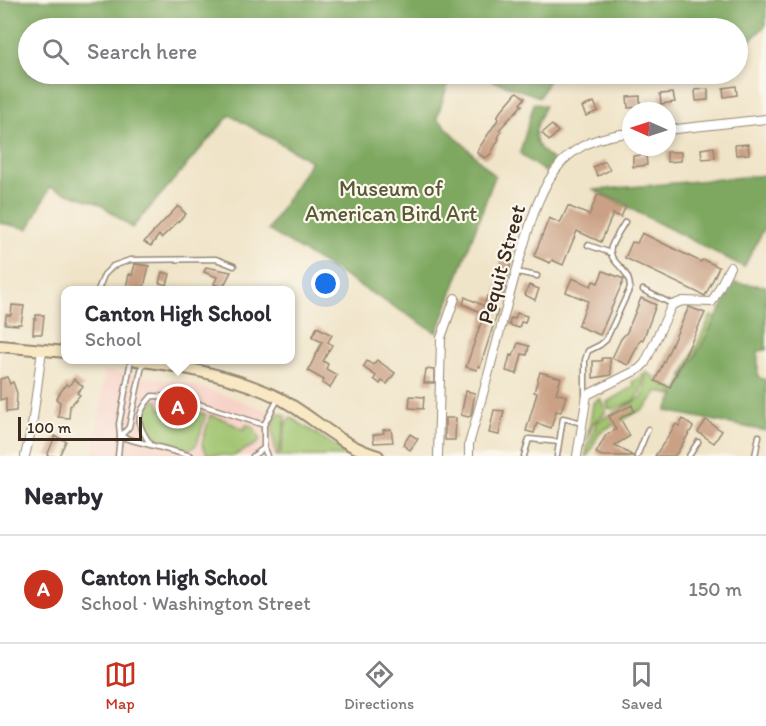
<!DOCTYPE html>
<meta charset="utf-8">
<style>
body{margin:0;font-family:Itim,sans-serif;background:#f7f7f7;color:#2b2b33}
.compass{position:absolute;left:622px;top:102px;width:54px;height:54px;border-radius:50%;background:#fff;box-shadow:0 3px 9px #0003;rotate:273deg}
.scale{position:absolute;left:18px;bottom:15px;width:124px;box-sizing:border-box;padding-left:6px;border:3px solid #3b2a1e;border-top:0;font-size:16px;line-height:21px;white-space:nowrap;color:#3b2a1e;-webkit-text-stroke:4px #fbf7ec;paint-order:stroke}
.you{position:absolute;left:326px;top:284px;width:21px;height:21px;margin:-15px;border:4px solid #fff;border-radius:50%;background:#1a73e8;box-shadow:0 0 0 9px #1a73e833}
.badge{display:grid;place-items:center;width:39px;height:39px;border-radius:50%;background:#c8321e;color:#fff;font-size:20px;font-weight:700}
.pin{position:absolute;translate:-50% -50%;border:3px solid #fff;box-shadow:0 2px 6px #0006}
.popup{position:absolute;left:61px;top:286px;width:234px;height:78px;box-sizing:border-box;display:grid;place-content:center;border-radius:12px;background:#fff;filter:drop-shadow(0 2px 4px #0005);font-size:20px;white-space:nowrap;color:#7c7c81}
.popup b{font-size:22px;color:#2b2b33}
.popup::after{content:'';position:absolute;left:50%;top:100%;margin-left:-12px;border:12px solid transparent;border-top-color:#fff}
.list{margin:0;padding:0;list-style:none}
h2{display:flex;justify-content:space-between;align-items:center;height:78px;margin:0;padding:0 24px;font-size:26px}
h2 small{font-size:20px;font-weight:400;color:#7c7c81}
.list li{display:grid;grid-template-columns:39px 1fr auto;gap:18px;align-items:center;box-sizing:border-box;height:108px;padding:0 24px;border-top:2px solid #e1e1e2}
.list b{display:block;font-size:22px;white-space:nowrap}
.list p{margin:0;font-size:20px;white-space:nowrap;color:#7c7c81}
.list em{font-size:20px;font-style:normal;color:#7c7c81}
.icon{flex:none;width:33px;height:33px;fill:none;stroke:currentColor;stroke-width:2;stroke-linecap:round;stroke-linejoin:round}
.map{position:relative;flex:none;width:766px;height:456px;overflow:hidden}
.search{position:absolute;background:#fff;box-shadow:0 3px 9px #0003;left:18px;right:18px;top:18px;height:66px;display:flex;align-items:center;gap:15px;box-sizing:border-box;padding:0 21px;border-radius:33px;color:#7c7c81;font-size:22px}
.sheet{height:186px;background:#fff}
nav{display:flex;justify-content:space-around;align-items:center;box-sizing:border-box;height:84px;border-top:2px solid #e1e1e2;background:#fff;font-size:16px;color:#7c7c81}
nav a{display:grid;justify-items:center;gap:3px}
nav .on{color:#c8321e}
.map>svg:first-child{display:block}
.built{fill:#f7d1c7}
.green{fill:#9dc26c;stroke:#6c7645;stroke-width:1.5}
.forest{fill:#7ea860;stroke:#5c693f;stroke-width:1.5}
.building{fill:#cba185}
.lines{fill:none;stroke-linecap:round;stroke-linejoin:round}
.lane-casing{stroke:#968773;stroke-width:7}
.street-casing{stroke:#968773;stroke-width:10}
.secondary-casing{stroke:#968773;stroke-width:14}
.lane{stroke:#fff;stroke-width:4}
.street{stroke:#fff;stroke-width:8}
.secondary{stroke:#f8e8c3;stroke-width:10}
.labels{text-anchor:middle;stroke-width:4.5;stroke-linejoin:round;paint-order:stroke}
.park-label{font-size:22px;fill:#585835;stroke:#fbf7ec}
.street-label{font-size:22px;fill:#3b2a1e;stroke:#fbf7ec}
</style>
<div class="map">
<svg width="766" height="456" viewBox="0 0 766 456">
<rect width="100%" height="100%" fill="#fbf7ec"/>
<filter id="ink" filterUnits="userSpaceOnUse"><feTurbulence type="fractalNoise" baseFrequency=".0167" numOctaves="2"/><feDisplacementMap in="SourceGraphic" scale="12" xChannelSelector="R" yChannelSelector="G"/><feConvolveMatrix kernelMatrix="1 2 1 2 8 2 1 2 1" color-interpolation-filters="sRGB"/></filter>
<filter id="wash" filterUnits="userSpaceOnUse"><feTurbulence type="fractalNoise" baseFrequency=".008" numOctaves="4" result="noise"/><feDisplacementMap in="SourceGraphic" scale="24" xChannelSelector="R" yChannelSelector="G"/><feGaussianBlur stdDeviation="1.35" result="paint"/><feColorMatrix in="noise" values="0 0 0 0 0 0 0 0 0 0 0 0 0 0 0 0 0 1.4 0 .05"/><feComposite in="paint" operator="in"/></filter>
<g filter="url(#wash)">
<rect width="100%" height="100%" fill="#f0e4c8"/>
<!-- built -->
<path class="built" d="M105,371l81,12 45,14 51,19 28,14 21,15 22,11h-260z"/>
<!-- green -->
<path class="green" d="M711,316l5,2 -34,63 1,-7z
M646,372l10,6v3l18,8 -2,3 3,1 -1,3 -16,-5 -13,17 -45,24 -12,24h-2l1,-11 4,-4 5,-19 45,-24 3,-5z
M644,374c-3,27 -6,25 -31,35l-5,-1 -1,-6 27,-16 -2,-4z
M600,398l6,12 -1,3 -13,11 -5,18 6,-39z
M155,400l3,1 2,8h17l29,5 -9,30 -7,6 -28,-10 -8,-5 -11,-14 2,-11z
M279,413l7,2 -8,41h-2c-1,-17 -9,-28 3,-43z
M210,415l15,5 19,10 2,-5h3l5,3 6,11 -2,4 -24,13 -27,-2 -5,-10z
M290,417l61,39h-71l6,-33z"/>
<!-- forest -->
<path class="forest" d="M0,0h766v25l-18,18 -10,2v-17h-710v46h423l-14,44 58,58 -58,157 -169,-103 43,-69 -81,-46 -98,113 -32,-24 -50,-17 -21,42 -29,-6z
M474,74h78l-12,23z
M534,103l11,3c-11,26 -17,36 8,54l-8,12 -20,-14 -5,-5z
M766,175v50l-22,42 -150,-77z
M735,283l31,3v64l-8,1v26l8,3v51l-100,-20z"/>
<g id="blocks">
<!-- building -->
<path class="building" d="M736,86l1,9 -13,2 -1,-9z
M708,89v11l-12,1 -1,-11z
M517,92l8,6 -5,6 2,1 -23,25 2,2 -3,6 1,1 -9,16 -5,3 -8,-5 2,-5 20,-30 -2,-1 3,-5z
M673,93l2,9 -14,2 -1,-10z
M640,96v11l-12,1 -1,-11z
M594,102l4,9 -12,5 -4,-9z
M552,125l6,7 -9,9 -7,-8z
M748,144l1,10 -13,1 -1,-10z
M714,147l1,11 -13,1 -1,-10z
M667,152h14v9l-14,1z
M646,155l1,10 -14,2v-11z
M605,161l5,9 -12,6 -5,-9z
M598,194l28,12 -5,11 -8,-3 -12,28 -24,-11 -14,34 -11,-5 -2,3 -16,-7 15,-38 11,5 8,-17 21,9z
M178,206l8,8 -25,24 -2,-3 -8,11 -7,-4z
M642,233l59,29 1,-2 4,1 13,6 -14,29 -80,-38 7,-16 5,1z
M507,241l9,2 -13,52 -7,-2 7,-26h-3z
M135,264l14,2 -6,25 -17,-3 3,-14 3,1z
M206,267l25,5 -8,15 -9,-3 3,-7 -13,-5z
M603,271l21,8 -24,56 -22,-9 10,-25 -22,-9 6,-14 19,8 2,-5 5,2z
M162,272l8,2 -3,11 -8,-2z
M529,285l10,4 -4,11 -10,-5z
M487,296l10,2 -3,12 4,1 -18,56 -2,-1 -1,4 -11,-3 18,-53 -21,-10 2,-7 19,9z
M641,298l15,7 -13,35 -2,-1 -13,26 -16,-7 9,-19 6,-7z
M12,305l12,1 -3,18h-3v1l-13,-1 1,-9h5z
M689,307l16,6 -35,74 -15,-6z
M517,313l10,3 -2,7 -4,-1 -2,6 -10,-3 2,-7 4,1z
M36,315h8l-2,19h-9l1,-15h2z
M317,327l15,8 -4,7 4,3 -9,16 5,3 -2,5 11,6 -7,13 -8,-5 2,-3 -16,-9 14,-29 -10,-5z
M518,343l11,3 -2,9 -5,-1 -5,20 -11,-3 4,-16 3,1z
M602,358h8l1,17 -18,3v-17h9z
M377,360l18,13 -8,11 -5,-3 -2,3 -6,-5 2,-3 -13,-9 4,-6 6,4z
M426,369l8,1v13h-10z
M540,372l21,6 -5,15 10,3 -5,16 -5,-1 -5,17 -14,-5 -3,10 -8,-2 11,-38 -3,-1z
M7,377l3,7 3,-2 4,11 -1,18 -10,1v-14l-6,2v-21z
M74,379l9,7 -6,7 3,2 -10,11 -1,12 -11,-1 2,-15 -4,-3 10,-15 3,2z
M466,391l9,2 -4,23 -3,1 -7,-2z
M410,396l14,1 -1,12 -14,-1z
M632,405l2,6 -14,7 10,18 -15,9 18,11h-31l-6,-3 10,-18 10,-5 -7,-14z
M494,410l10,1 -5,24 -10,-2z
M445,418h11l-1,22h-10z
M683,419l10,8 -16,26 -3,3h-19l21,-32 3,2z
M706,420l16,11 -8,12 -16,-11z
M391,429l2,13 -19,1 -1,-8 11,-2 -1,-3z
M410,434l8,5 -8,11 -7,-5z
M55,436l11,5 -7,15h-12z"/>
</g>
</g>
<g filter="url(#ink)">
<use href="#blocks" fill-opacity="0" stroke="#968773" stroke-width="1.5"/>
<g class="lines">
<!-- lane casing -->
<g class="lane-casing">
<path id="lane" d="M588,245l23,8
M517,272l20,4
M98,290l6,-15 9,-9 17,-6 86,-1 18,7
M643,290l29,14
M585,395v-35l3,-9 12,-6 6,-5 24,-52c0,-21 -23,-25 -19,-41 3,-8 9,-17 14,-25
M121,436l8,-9 14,-66
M121,437l70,19
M151,445c-14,-20 -17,-30 1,-49l25,1 87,28
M264,448l3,8
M118,456l2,-20 -1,-12 12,-64
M253,456l11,-8v-23l13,-24
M524,456l5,-17 30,3
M557,456l6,-38 19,5
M637,456l11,-27
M689,456l9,-14
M755,456l4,-20"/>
</g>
<!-- street casing -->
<g class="street-casing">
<path id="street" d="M667,130l99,-11
M25,456l7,-30 10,-76
M438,456l3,-118 14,-40
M469,456v-12c18,-62 33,-124 51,-186 10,-33 18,-68 41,-95 18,-20 44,-28 70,-30
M577,456l10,-61 52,-26 6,-6 27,-58 11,-4 29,1 18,-35"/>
</g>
<!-- secondary casing -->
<g class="secondary-casing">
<path id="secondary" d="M0,346l66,6
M136,360c46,6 101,17 143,38 34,18 61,48 99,58"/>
</g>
<!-- lane -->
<use href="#lane" class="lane"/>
<!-- street -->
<use href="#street" class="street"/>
<!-- secondary -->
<use href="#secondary" class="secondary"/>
</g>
</g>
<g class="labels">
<!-- park labels -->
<g class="park-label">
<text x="391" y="196">Museum of<tspan x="391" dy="25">American Bird Art</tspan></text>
</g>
<!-- street labels -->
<g class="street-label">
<text transform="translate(501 264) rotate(-74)" y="8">Pequit Street</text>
</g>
</g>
</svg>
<svg class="compass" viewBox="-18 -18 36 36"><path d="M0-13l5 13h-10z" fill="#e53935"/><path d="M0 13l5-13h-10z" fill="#7c7c81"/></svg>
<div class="scale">100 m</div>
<div class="you"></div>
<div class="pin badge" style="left:178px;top:406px">A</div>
<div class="popup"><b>Canton High School</b>School</div>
<div class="search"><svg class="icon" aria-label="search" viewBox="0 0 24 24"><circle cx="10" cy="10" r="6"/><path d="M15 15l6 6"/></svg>Search here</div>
</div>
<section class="sheet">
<h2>Nearby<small></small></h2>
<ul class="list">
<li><span class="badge">A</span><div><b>Canton High School</b><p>School · Washington Street</p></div><em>150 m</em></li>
</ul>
</section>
<nav>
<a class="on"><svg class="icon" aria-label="map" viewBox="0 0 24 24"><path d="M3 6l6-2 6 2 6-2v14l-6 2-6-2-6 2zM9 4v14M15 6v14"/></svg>Map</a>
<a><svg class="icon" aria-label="directions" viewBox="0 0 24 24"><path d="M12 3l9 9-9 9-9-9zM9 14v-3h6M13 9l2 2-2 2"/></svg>Directions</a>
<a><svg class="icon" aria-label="saved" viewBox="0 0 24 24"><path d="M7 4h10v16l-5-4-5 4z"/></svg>Saved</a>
</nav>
